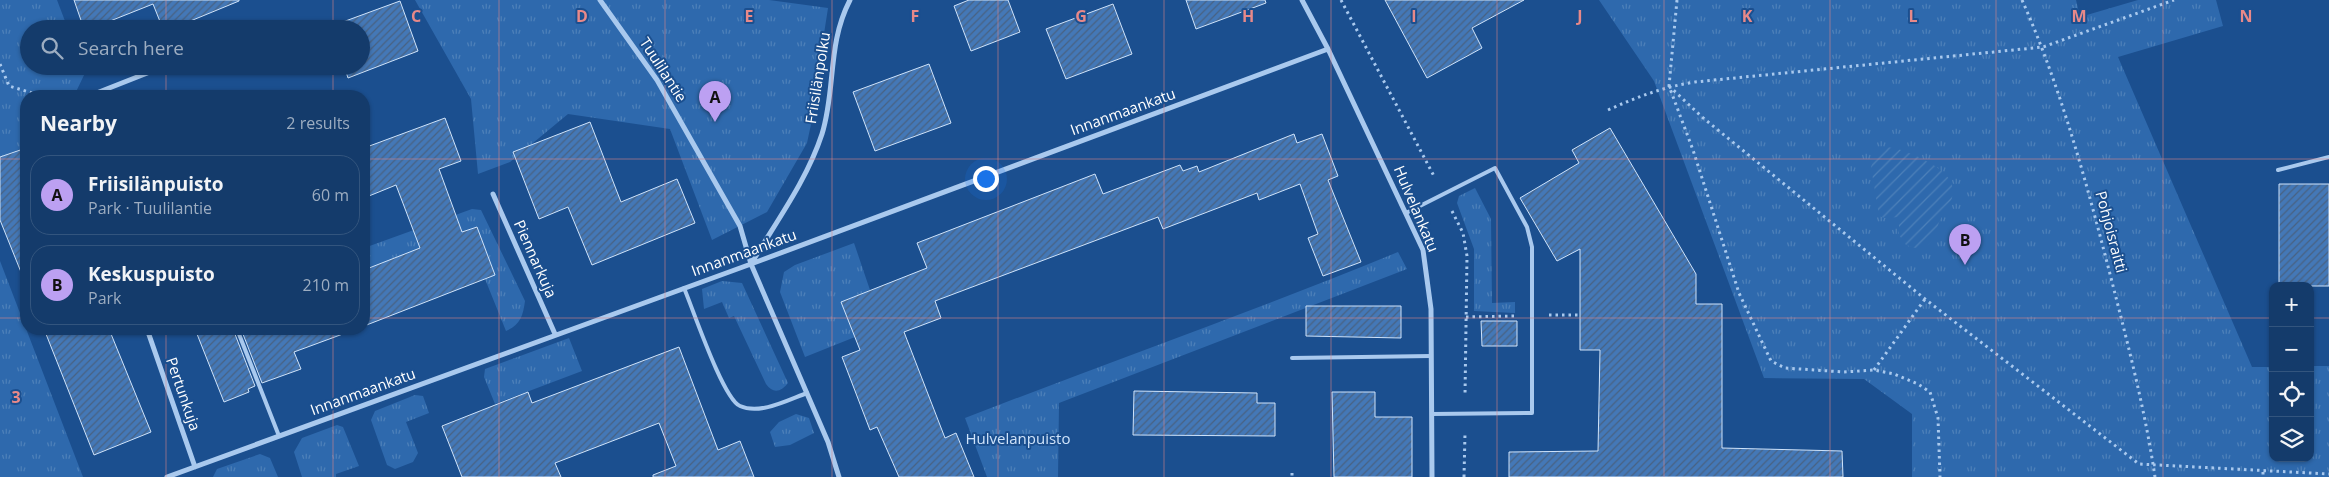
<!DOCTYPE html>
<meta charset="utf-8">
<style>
body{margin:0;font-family:"Open Sans",sans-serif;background:#214673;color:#f1f3f6}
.controls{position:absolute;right:15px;bottom:15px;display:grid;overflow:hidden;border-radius:10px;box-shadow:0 1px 4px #0004}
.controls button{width:45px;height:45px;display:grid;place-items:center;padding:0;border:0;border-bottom:1px solid #33557e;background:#143b6b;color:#f1f3f6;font:25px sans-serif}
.you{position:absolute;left:985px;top:178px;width:18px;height:18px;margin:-12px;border:4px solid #fff;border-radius:50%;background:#1a73e8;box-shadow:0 0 0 8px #1a73e833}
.badge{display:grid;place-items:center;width:32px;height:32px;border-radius:50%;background:#bca0f2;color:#111;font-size:16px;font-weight:700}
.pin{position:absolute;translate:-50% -41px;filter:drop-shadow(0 1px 2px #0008)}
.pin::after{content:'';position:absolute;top:26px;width:18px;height:15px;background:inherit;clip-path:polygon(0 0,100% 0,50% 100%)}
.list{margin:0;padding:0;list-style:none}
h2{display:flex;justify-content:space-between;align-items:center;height:65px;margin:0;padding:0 20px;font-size:21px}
h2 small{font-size:16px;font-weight:400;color:#9dadc1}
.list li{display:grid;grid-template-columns:32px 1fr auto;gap:15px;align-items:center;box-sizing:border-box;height:80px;margin:0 10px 10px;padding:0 10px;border:1px solid #33557e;border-radius:20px}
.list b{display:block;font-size:19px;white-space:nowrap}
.list p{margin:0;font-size:16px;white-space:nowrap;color:#9dadc1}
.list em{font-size:16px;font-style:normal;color:#9dadc1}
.icon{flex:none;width:28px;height:28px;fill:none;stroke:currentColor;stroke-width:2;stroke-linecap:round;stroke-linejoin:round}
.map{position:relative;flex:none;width:2329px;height:477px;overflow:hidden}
.search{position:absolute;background:#143b6b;box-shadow:0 1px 4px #0004;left:20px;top:20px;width:350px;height:55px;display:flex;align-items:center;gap:12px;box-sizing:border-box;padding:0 18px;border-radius:28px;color:#9dadc1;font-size:19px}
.panel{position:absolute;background:#143b6b;box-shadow:0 1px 4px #0004;left:20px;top:90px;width:350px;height:245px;border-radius:20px}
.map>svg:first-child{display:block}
.grass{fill:url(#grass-tufts)}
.garden{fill:url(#garden-furrows)}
.building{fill:url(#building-hatch);stroke:#cfe3fa}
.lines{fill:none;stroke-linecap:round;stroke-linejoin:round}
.path{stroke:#a9c9ee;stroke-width:3;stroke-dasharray:2.5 4;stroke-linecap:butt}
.service{stroke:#a9c9ee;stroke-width:4}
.minor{stroke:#a9c9ee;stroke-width:5}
.grid{fill:none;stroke:#e88989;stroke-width:1;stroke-opacity:0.55}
.labels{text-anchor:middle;stroke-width:4;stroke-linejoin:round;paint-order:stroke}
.street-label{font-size:15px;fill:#fff;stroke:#1b4f8f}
.park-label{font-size:15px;fill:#cfe3fa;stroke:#1b4f8f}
.grid-label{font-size:16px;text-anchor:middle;font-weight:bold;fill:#e88989;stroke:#1b4f8f;stroke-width:4;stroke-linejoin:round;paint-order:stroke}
</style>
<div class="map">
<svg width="2329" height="477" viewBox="0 0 2329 477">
<defs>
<pattern id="grass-tufts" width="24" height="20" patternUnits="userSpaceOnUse" patternTransform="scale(1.25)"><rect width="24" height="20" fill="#2e69ad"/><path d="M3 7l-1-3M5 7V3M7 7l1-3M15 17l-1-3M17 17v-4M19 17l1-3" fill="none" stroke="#4d80b9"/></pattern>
<pattern id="garden-furrows" width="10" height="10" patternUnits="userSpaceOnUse" patternTransform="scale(1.25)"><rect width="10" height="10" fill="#2e69ad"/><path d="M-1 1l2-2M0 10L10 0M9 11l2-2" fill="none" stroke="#4d80b9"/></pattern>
<pattern id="building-hatch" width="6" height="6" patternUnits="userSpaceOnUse" patternTransform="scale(1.25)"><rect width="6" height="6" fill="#4478b7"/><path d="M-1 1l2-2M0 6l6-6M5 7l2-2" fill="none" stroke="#486282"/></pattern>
</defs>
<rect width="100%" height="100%" fill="#1b4f8f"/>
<!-- grass -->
<path class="grass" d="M0,0h57l11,29h-39v37h54l2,7 -11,23h-48v51l-26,10z
M415,0h354l59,8 -7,45 -4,43 -10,47 -40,69 -55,28 -42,-111 -102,-15 -58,48 -32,12 -7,-75z
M1599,0h477l4,17 58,-17h78l7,26 -105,31 134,310h21v91h37v-92h19v111h-417v-63l-48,-35 -100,-1 -110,-297z
M1475,188l16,31 1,84 23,-1v11l-41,-2v-62l-17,-46 2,-7z
M472,209l9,1 44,91c-2,15 -5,24 -19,30l-21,-52 10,-4 -18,-48 -113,43v-22z
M854,243l16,47 -29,12 14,35 -50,20 -25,-65 4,-20 11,-7z
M1398,252l9,17 -348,134 -1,74h-71l-22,-59c144,-56 290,-107 433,-166z
M0,261l83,216h-83z
M722,281l20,2 46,100c-7,9 -15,11 -22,1l-32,-68 -5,2 -7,-16 -18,7 -2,-20z
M569,338l13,33 -87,33 -11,-27 1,-8z
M415,395l8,1 6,17 -23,9 12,31 -5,9 -18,7 -8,-4 -16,-45 4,-9z
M796,414l13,4 5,15 -24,12 -15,2 -5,-15 9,-10z
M337,425l6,2 16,39 -23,8v3h-34l-8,-25 8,-14z
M260,454l10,4 8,19h-65l4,-8z"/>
<!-- garden -->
<path class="garden" d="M1887,147c16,1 61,20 65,38 1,6 1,13 -2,19 -2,6 -7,11 -10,16 -4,9 -5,22 -15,27 -6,3 -13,0 -19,-2l-7,-10v-18l-15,1 -5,-2 -8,-49 5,-15z"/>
<!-- building -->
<path class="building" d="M74,0h165v1l-68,28h-8l-10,-25 -63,25h-6z
M969,0h39l12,32 -49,19 -17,-45z
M1186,0h79l1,3 -70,26z
M1385,0h139l-52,28 10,20 -55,30z
M400,1l18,50 -70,27 -4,-12h17v-37h-31l-1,-2z
M1113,4l19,50 -66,25 -20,-50z
M929,64l22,59 -76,28 -22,-59z
M445,118l16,43 -22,8 23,63 15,-5 18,48 -131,51v-56l56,-22 -24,-63 -32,13v-50z
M590,122l31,80 56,-23 18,44 -103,42 -24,-58 -29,12 -26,-67z
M1610,128l86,146v30h26v144l120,3 1,26h-334v-25l89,-1 2,-101h-20v-101l-23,12 -37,-63 59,-35 -7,-13z
M1294,134l3,9 25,-9 16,42 -10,4 33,82 -38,14 -15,-38 10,-4 -18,-50 -41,16 -2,-7 -94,36 -5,-12 -223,84 6,17 -37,14 41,106 11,-5 18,44h-75l-22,-50 -7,3 -28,-73 18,-7 -19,-48 86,-34 -10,-25 178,-69 8,20 77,-29 3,6 14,-5 2,6z
M26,148v134h-1l-25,-62v-63z
M2279,184h50v102h-50z
M1306,306h95v32l-95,-2z
M1481,321h36v25h-35z
M44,329h65l42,103 -57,23z
M195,329h38l22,57 -7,3 1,3 -25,10z
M241,329h109l1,2 -57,21 7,17 -39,14z
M679,347l39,103 22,-9 14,36h-101v-2l23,-9 -17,-43 -104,40 6,14h-99l-20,-51 86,-34 4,11z
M1134,391l123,2v10h18v33l-142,-1z
M1332,392h43v25h37v60h-78z"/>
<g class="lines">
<!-- path -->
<path class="path" d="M1341,0l94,178
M1677,0l-8,86 24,64 46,143 32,68 14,7 59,4 30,-2 20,4 24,10 12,8 8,26 2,59
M2022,0c39,88 64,181 88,274 17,67 35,135 45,203
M0,64l9,22 33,10
M1669,86l33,31 223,182 214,165 190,10
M1608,110c29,-13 55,-23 87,-28l348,-35 131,-47
M1452,211l11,22 4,23 -2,140
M1549,315h31
M1466,317l50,-1
M1874,370l51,-71
M2263,472v5
M1292,473v4
M1464,477l1,-44"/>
<!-- service -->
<path class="service" d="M2278,170l51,-13
M1406,213l89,-45 32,59 5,20v166l-100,1
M684,288c9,21 39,111 56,118 20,9 48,-6 67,-13
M237,329l42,107
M1292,358l139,-2"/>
<!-- minor -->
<path class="minor" d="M600,0l57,80 83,146 11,38 77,178 11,35
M1302,0l26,49 95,201 8,59 1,168
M89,96l76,-30
M493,194l62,140
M751,264c25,-42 56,-84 71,-130 14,-45 5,-90 28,-134
M147,329l48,138
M167,477l584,-213 577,-215"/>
</g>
<!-- grid -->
<path class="grid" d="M166,0v29M333,0v29M499,0v477M665,0v477M832,0v477M998,0v477M1164,0v477M1331,0v477M1497,0v477M1664,0v477M1830,0v477M1996,0v477M2163,0v477M166,66v30M333,66v30M0,159h26M364,159h1965M0,318h26M364,318h1909M2310,318h19M166,329v148M333,329v148"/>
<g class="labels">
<!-- street labels -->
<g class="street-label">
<text transform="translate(663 70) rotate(57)" y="5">Tuulilantie</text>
<text transform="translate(818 78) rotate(-81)" y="5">Friisilänpolku</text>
<text transform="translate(1123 112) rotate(-20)" y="5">Innanmaankatu</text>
<text transform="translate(1416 209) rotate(67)" y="5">Hulvelankatu</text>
<text transform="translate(2111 232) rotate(75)" y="5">Pohjoisraitti</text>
<text transform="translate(744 253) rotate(-20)" y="5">Innanmaankatu</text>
<text transform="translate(535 259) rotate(66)" y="5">Piennarkuja</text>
<text transform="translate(363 392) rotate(-20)" y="5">Innanmaankatu</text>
<text transform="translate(183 394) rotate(71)" y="5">Pertunkuja</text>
</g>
<!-- park labels -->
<g class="park-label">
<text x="1018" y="444">Hulvelanpuisto</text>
</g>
</g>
<g class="grid-label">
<text x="416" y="22">C</text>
<text x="582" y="22">D</text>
<text x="749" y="22">E</text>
<text x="915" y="22">F</text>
<text x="1081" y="22">G</text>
<text x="1248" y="22">H</text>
<text x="1414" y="22">I</text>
<text x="1580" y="22">J</text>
<text x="1747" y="22">K</text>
<text x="1913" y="22">L</text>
<text x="2079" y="22">M</text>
<text x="2246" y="22">N</text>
<text x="16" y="403">3</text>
</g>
</svg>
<div class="controls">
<button>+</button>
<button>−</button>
<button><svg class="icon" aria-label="locate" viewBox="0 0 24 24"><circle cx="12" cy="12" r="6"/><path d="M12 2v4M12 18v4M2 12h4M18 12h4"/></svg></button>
<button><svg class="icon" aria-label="layers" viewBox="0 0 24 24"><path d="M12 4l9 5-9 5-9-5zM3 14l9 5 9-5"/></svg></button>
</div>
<div class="you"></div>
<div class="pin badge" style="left:715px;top:122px">A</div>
<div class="pin badge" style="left:1965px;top:265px">B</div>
<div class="search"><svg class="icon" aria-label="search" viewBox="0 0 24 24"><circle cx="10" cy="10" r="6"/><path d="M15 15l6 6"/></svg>Search here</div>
<section class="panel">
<h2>Nearby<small>2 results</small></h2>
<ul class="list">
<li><span class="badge">A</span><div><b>Friisilänpuisto</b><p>Park · Tuulilantie</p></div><em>60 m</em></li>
<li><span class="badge">B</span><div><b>Keskuspuisto</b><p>Park</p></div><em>210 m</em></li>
</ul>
</section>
</div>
